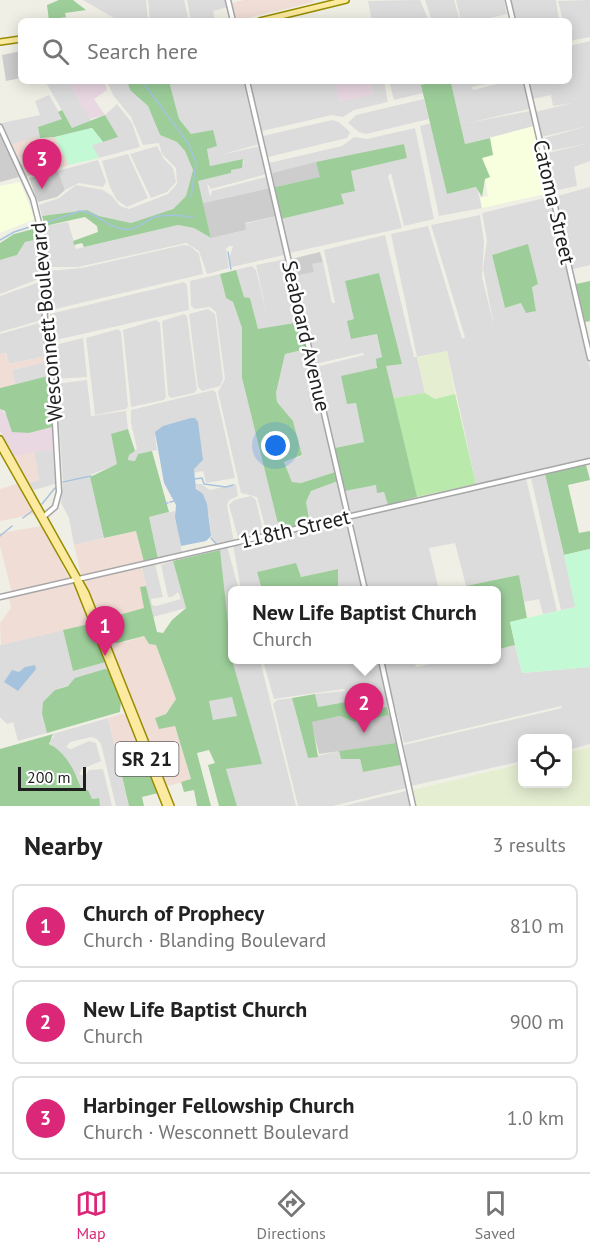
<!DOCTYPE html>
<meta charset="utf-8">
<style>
body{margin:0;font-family:"PT Sans",sans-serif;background:#f6f6f6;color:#222}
.controls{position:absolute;right:18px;bottom:18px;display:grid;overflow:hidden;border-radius:9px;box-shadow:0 3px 15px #0003}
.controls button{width:54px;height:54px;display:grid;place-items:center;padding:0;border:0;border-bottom:2px solid #e0e0e0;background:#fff;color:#222;font:30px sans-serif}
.scale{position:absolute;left:18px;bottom:15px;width:68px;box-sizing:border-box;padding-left:6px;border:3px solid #1f1f1f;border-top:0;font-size:16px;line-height:21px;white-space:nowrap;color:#1f1f1f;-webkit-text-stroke:4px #fff;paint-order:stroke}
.you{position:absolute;left:276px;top:446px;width:21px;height:21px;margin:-15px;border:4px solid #fff;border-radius:50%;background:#1a73e8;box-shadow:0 0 0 9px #1a73e833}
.badge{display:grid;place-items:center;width:39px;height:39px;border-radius:50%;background:#db2777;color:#fff;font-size:20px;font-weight:700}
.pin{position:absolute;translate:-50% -50px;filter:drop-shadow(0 2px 3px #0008)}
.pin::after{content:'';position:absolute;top:32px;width:21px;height:18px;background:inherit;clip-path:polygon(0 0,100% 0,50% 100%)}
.popup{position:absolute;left:228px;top:586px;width:273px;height:78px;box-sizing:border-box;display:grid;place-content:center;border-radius:9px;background:#fff;filter:drop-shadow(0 2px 4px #0005);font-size:20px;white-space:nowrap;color:#767676}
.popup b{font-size:22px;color:#222}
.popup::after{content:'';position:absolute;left:50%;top:100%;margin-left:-12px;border:12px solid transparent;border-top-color:#fff}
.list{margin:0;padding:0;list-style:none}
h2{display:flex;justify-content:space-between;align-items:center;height:78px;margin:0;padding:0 24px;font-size:26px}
h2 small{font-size:20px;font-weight:400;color:#767676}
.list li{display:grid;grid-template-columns:39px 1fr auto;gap:18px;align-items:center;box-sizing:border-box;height:84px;margin:0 12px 12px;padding:0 12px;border:2px solid #e0e0e0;border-radius:9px}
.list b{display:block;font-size:22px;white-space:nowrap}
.list p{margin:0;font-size:20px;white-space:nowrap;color:#767676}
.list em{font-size:20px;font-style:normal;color:#767676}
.icon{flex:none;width:33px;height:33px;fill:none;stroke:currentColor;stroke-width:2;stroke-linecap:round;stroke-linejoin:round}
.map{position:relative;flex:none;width:590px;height:806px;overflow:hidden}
.search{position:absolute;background:#fff;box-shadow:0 3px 15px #0003;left:18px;right:18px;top:18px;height:66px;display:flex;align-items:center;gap:15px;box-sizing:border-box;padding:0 21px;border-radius:9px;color:#767676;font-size:22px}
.sheet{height:366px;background:#fff}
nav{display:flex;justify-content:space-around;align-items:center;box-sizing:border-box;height:84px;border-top:2px solid #e0e0e0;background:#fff;font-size:16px;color:#767676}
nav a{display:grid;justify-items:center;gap:3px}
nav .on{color:#db2777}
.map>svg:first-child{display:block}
.residential{fill:#dddcdc;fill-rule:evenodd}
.commercial{fill:#f0ddd5}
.industrial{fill:#e9d7e1}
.education{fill:#f7ffdf}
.religious{fill:#cdcdcd}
.farmland{fill:#e5eed1}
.grass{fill:#bae9ac}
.forest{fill:#9dce9a;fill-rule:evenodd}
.park{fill:#c3f9d5}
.water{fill:#a6c3dd}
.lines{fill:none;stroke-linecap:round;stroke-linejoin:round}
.stream{stroke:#a6c3dd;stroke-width:1.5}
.tertiary-casing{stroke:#a6a6a6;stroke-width:7}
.primary-casing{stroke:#988c01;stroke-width:8}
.tertiary{stroke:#fff;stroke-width:4}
.primary{stroke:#fbea9f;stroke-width:5}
.labels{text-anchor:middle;stroke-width:5;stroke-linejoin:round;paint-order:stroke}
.shield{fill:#fff;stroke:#626262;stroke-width:1.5}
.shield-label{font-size:20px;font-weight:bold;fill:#1f1f1f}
.street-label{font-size:21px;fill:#1f1f1f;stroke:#fff}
</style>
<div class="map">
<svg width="590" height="806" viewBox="0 0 590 806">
<rect width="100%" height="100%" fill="#f0efe5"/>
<!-- residential -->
<path class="residential" d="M83,0h63l2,21h-29z
M148,0h36l5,21h-39z
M187,0h40l1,7 -15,4 2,10h-24z
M420,0l9,21h-57l-4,-20z
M425,0h29l6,21h-28z
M456,0h48l3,14 -29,7h-17z
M510,0h46l3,21h-45z
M590,0v37l-21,4v-20h-6l-5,-20z
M590,41v120l-16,6 3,19 -24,5 -9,-37 45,-11 -44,9 -4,-13 47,-13 -47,11 -6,-25 37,-9 -19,3 -2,-11 -19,4 -4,-18h41v-35z
M45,81h23l24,41 -20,6z
M107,81h20l3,9 18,16 12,29 17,7 8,9 8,19 -7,26 -13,13 -42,14 -32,-7 -12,-6 -45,6 -3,-11 20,-7 17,-13 27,5 9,6 8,10 9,3 39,-15 9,-10 -1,-16 -14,-14 -3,-11 -16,2 -12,-28 -18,-22z
M169,81h77l14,63 -40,11 40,-9 7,28 -56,15 -4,-6 3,14 2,-6 54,-14 4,11 -67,15 -5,-22 33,-8v-3l13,-7 -1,-4 -33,7 -3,-17 6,-19 -22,5 -12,-16z
M250,81h85l5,20 33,-8 -3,-12h14l4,21 -34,8 -11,7 -11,-2 -70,16z
M389,81h47l-14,4 1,8 -29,7z
M457,81h42l-27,6 1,3 36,-9h14l6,28 -61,14 62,-12 4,15 -69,18 -14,-61z
M49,95l14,24 -25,8 2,11 -28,6 -10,-21 38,-8 -5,-14z
M424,99l5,20 -63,15 -7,-2 -11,-9 8,-8z
M117,104l15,19 8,24 -41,11 -8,-13 26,-8 -12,-22z
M332,120l7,2 11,10 -3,6 -79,19 -5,-21z
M431,123l16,71 30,-7 5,21 -43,8 -19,-90z
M415,128l19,91 -30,7 -13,-53 -3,3 14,52 -113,25 -8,-34 62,-15 -2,-10 9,-23 57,-13 -3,-14 -132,29 -3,-10 73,-17 12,-9 13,2z
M157,146l7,13 9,9 3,14 -9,10 -16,6 -21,-44z
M128,154l20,44 -21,9 -10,-7 -7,-13 -8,-26z
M98,160l8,22 -3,5 -24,-4 -14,7 -7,-19z
M590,187v78l-17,4 -3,-2 -16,-70z
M549,197l41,171v91l-114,25 -29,-133 -30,6 8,36 -32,5 -7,-32 16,-2 -23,-91 -25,46 -3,20 26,-5 5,23 -26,46 8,39 -29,6 -19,-81 48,-12 -1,-2 -48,11 -20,-88 18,-4 -1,-8 11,-2 9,41h3l-11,-53 61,-15 29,122h3l-26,-123 37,-8 34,113 3,-2 -34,-112 49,-10 4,27 -2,35 12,49 -11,-57 4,-29 -5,-27zM506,251l26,36 4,24 -15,-8 -16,5 -13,-53z
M277,216l7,39 -52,12 -3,-8 4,-13h-4l-3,3 3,19 -22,6 -8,-23 -13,-8 -108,24h-31l-2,-41 23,-4 8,27 102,-24 16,3 17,10 35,-8 -2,-6z
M39,239l2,39 -41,16v-34l17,-5 8,-13z
M183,245l7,1 9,8 4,20 -152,36 -3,-1 -1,-38 35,-3z
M286,259l15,63 -43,8 -8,-32 -6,-1 -8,-27 16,-4 4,4 11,45 -11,-50z
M220,274l6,24 7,4 9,26v50l38,154 -13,2 -10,-37 -16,-4 -23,-101 7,-13 -9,-67 -6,-5 -15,2 -4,-3 -1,-25z
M184,282l3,3 2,25 -138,31 -1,-27z
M37,283l4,2 1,35 -42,12v-36z
M208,309l7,5 8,65 -3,7 -18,5 -4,-4 -9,-73z
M184,314l3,2 10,74 -3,3 -23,5 -3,-3 -6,-74z
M156,320l4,3 6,74 -2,3 -33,7 -8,-77z
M39,323l3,1 4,32 -37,8 -3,-11 -6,1v-20z
M118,329l3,3 7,74 -2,3 -31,6 -9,-77z
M83,338l4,39 -32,2 -4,-33z
M307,349l28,123 -34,11 -9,-1 -8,-20 18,-6 -9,-35 -16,-19 -1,-9 9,-39z
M46,362l3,14 -34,8 -3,-14z
M87,380l4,36 35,-5 2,18 -17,6 7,29 -36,14 -19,3 -7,-97z
M213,390l3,3 19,85 -29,5 -3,-12 -10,2 2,-6 7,-5 -47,-27 2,15 -19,4 -3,7 -7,-1 1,-5 8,-6 -6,-26v-13z
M53,449l2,35 -21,6 -5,-7 10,-3 -5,-28z
M545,474l31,133 -15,3 -30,-132z
M90,477l14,61 -30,7 -5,-27 -8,-15 2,-20z
M526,478l31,133 -14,3 -4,-15 -15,3 -5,-27 -53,11 -11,-43 -26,5 10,42h-15l7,-2 -13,2h-51l-15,-72z
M338,481l8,34 -36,9 -4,-22 5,-11z
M195,484h6l9,6 26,-6 2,12 -9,4 -2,5 7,37 -16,4 -7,-10 -2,-21z
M376,485l8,6 4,14 -38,9 -5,-23z
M251,496l5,4 8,35 -25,6 -10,-36 5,-5z
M175,511l7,43 -24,5 -9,-42z
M346,520l18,70h-26l-1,-21 -36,8 -5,-13 -39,8 5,18h-21l-8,-45z
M227,546l12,44h-7v68l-13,-110z
M173,561l13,47 -33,9 -11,-49 13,-4 8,33 -12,2 1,6 4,1 25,-7 -3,-7 -6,5h-4l-7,-32z
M63,630l10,41 33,-9 3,8 -54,20 -13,25 5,18 -29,8 -5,-19 -6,2 -7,-7v-72z
M515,645l7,28 68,-6v77l-22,6v-12h-46v23l-111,25 -7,-41 158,-37 -1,-2 -157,37 -21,-83h31l2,7 35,-7h45v-10z
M232,660h28l36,146h-59l-11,-37 35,-5z
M279,660h101l10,47 -19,3 -3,-12 -50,9 -3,-13 30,-3 -1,-2 -70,10 -10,-35z
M232,696l6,20 -25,5 -4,-20z
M292,698l16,60 31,-7 2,8h19l3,13 40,-7 3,23 -73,18h-35l-25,-102 4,-4z
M108,718l21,88h-13l-15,-62 -4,-5 -6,-2 -21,5 -4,5 5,2 18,-8 7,2 5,18 -19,8 -3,5 6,2 4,-6 14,-1 9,37h-12l-2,-8 -6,1 -10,-7 -4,-14 -30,-37 6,-4 -1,-3z
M406,791l6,15h-69z"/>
<!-- commercial -->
<path class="commercial" d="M244,0h69l1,2 -78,19 -4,-18z
M55,137l14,28 -42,11 -6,-12 13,-3 -3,-6 -13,3 -6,-14 20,-6z
M5,353l5,11 36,-8v6l-34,8 3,14 -15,4v-34z
M34,452l5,28 -10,3 -15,-27z
M17,484l18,30 -35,7v-32z
M42,526l27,52 -57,15 -12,-47v-13z
M137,531l7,30 -63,14 -7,-30z
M141,566l5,20 -6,2 5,20 -30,8 6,14 -11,4 15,8 20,-6 11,9 20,54 -10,15 -11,4 20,8 16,54 -25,6 -82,-204 3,-4z
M72,582l20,44 -3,-2 -88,21 -1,-22 11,-15 -2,-11z
M121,714l6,1 18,45 -24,12 -13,-54z"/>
<!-- industrial -->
<path class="industrial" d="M68,81h36l3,9 -13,9 11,16 -15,4z
M335,81h35l3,13 -33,8z
M0,409l29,24 23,-6 1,22 -39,7 -14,-25z"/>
<!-- education -->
<path class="education" d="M534,126l16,67 -68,15 -2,-10 8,-2 -3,-17 5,-2 -8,-19 11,-3 -3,-17z
M20,182l15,37 -35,14v-47z"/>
<!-- religious -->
<path class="religious" d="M21,51v27l-15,3 -4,-26z
M0,135l19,42 -19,5z
M316,162l5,15 -46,10 -3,-14z
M58,171l7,19 -8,7 -19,5 -9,-24z
M270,188l7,28 -32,7 1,7 -35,8 -8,-35z
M320,252l3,10 -11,2 2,8 -19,4 -4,-17z
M392,714l6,29 -79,11 -8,-32 29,-6 14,6z"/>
<!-- farmland -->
<path class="farmland" d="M447,351l8,43 -20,5 -10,-6 -8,-36z
M590,747v59h-174l-3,-16 109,-26v20h46v-31z"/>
<!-- grass -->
<path class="grass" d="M425,393l10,6 20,-5 21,90 -60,13 -23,-99z"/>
<!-- forest -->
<path class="forest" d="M59,0h14l13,10 -21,3 2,8 -2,-4 -16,4 -2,-16z
M127,81h42l10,38 12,15 22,-4 4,16 -10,3 3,17 33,-7 -1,9 -11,2v3l-33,8 13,57 -17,-10 -16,-3 -94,22 -2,-4 -8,2 -1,-4 25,-9 -1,-6 -12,-9 -40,9 -3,-10 45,-6 12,6 32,7 42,-14 13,-13 7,-26 -8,-19 -8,-9 -17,-7 -12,-29 -18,-16z
M436,81h21l-6,2 14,61 25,-6 3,17 -11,3 8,19 -5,2 -3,18 -6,-10 -29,7 -26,-109z
M62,110l10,18 33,-13 13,22 -15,5 -11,-14 -37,9 -15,1 -2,-11 24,-8 -4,-7z
M404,144l3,14 -56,13 4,20 -14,3 3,10 -63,15 -6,-32 45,-10 -4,-15z
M37,228l2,11 -14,3 -8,13 -17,5v-17l14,-9z
M528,244l10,40 -6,3 4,24 -10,2 -5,-10 -16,5 -13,-53z
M236,270l8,27 6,1 8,31 43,-7 6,27 -22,5 -9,39 1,9 16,19 9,34 -18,7 8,20 9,1 34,-11 3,9 -27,10 -5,11 4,22 -30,8 -38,-154v-50l-9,-26 -7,-4 -6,-24z
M379,273l23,91 -16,2 31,131 -29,8 -4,-13 -7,1 -1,-8 -31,6 -10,-43 29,-6 -8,-39 -9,1 -6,-28 36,-8 -1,-9 6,-2 -5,-23 -26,5 -4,-18 7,-2 -9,-38z
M590,281v40l-5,1 -9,-38z
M48,376l4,51 -23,6 -17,-1 -7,-21 -5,-2v-21z
M128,429l7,22 -6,4 -1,5 7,1 3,-7 14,-3 17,61 -20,5 9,42 -14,3 -8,-31 -32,7 -14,-61 27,-13 -6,-30z
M586,465l4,15 -22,5 11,48 11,-2v18l-26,6 -19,-81z
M220,550l12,110 30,104 -36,5 11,37h-18l-11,-41 7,-2 -6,-13 -12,3 14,53h-14l-3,-16 -10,2 -3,-10 10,-3 -16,-53 -16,3 -4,-11 11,-4 10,-15 -20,-54 -7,-1 -5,-8 -27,7 -4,-1 -3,-8 11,-4 -6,-14 29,-8 -4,-21 6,-1 11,46 6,1 9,-13 14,-12 -13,-47zM232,697l5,19 -24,4 -4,-19z
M296,563l5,14 37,-8v21h-76l-5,-18z
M519,575l8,43 -17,4 5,23 -19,5v-60h-29l-1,-4z
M89,624l17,38 -33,9 -10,-41z
M105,669l4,1 12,31 -1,11 -73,21 -5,-19 1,-12 12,-12 13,-4 7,-8z
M315,694l3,13 50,-9 3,12 16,-3 2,8 -35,7 -14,-6 -28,6 6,35 -10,1 -16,-60z
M53,734l-4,10c18,9 27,29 33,47l6,-1 4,9 7,-1 1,8h-100v-57z
M396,743l5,22 -38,7 -3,-13h-19l-2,-8z
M145,760l13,33 -16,4 2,9h-15l-8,-34z"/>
<!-- park -->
<path class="park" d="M92,128l11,14 -11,3 7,13 -30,7 -14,-28z
M590,549v118l-68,6 -12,-51 65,-15 -11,-52z"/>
<!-- water -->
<path class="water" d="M191,418h4l3,4 5,38 -9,9 2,20 7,5 4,10 4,32 -5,5 -25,5 -6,-29 1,-12 -12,-22 -9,-51 8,-6z
M35,665l1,4 -18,22 -14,-9 8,-12 7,2 6,-5z"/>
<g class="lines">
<!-- stream -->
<path class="stream" d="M142,81l46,62 8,20 -5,34
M45,223l35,-12c15,0 26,16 42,18 16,2 20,-7 33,-12 12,-4 26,-1 38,0
M0,240l14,-8 22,-7
M228,252l3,17
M194,479l8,-1 2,6 22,3 7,-2
M63,482l28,-6
M170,502l5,-1
M164,503h4
M42,504l13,-16
M23,518l9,-7
M0,536l12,-10
M211,538l6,7"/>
<!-- tertiary casing -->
<g class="tertiary-casing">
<path id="tertiary" d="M228,0l5,21
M508,0l5,21
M247,81l118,509
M526,81l64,277
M0,127l33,72 9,36 3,86 9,84 5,87 -4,15 -13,11
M0,597l590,-136
M381,660l32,146"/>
</g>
<!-- primary casing -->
<g class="primary-casing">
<path id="primary" d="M260,21l86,-21
M0,42l21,-3
M0,439l86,154 85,213
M0,446l76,134 90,226"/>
</g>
<!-- tertiary -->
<use href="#tertiary" class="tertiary"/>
<!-- primary -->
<use href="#primary" class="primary"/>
</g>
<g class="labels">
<!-- shield labels -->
<rect class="shield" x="115.5" y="742" width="63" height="34" rx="4.5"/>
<g class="shield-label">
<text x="147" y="766">SR 21</text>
</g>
<!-- street labels -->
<g class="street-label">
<text transform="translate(554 202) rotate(77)" y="7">Catoma Street</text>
<text transform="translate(47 322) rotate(-95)" y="7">Wesconnett Boulevard</text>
<text transform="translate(306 336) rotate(77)" y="7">Seaboard Avenue</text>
<text transform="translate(295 529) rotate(-13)" y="7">118th Street</text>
</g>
</g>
</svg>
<div class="controls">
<button><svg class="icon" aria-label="locate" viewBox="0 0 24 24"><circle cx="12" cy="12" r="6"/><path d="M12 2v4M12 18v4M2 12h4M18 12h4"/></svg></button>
</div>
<div class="scale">200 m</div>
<div class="you"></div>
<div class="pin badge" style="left:105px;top:656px">1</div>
<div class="pin badge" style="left:364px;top:733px">2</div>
<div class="popup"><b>New Life Baptist Church</b>Church</div>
<div class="pin badge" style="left:42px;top:189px">3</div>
<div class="search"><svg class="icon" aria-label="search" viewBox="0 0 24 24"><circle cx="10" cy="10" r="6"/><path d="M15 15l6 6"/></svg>Search here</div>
</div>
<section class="sheet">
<h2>Nearby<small>3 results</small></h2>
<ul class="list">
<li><span class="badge">1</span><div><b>Church of Prophecy</b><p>Church · Blanding Boulevard</p></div><em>810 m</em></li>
<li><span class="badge">2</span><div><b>New Life Baptist Church</b><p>Church</p></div><em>900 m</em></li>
<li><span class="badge">3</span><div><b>Harbinger Fellowship Church</b><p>Church · Wesconnett Boulevard</p></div><em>1.0 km</em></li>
</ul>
</section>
<nav>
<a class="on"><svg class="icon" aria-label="map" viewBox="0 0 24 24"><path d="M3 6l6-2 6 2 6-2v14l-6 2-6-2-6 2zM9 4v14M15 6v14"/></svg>Map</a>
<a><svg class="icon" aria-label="directions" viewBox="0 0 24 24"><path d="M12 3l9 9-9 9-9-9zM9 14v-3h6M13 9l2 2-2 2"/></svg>Directions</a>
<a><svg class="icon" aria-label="saved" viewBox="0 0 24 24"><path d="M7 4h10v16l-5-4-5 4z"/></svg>Saved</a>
</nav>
